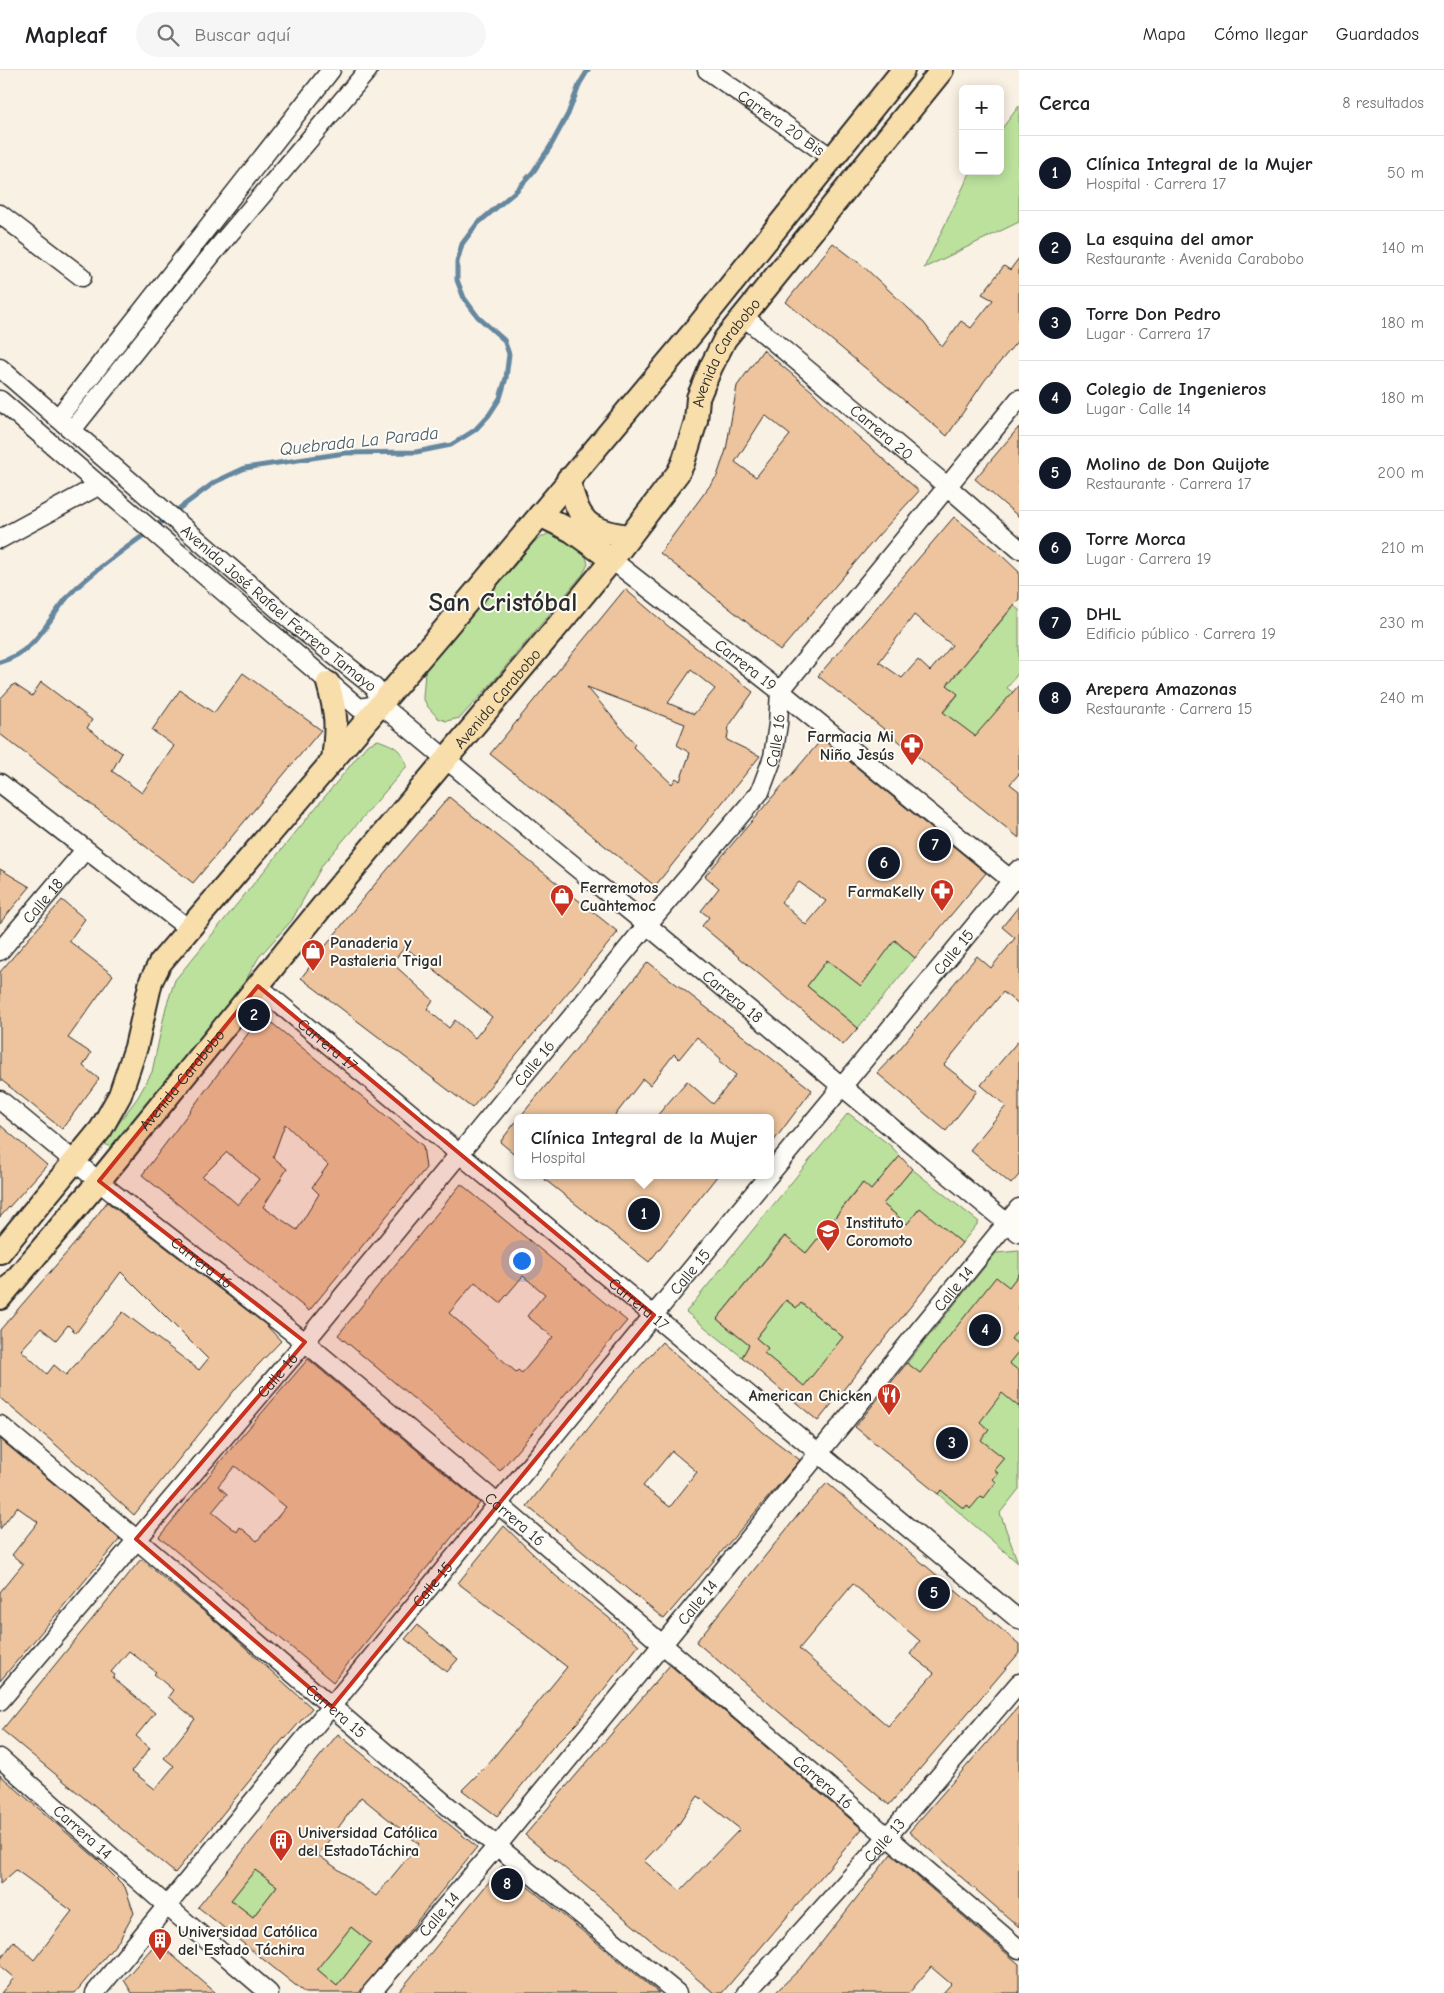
<!DOCTYPE html>
<html lang="es">
<meta charset="utf-8">
<style>
body{margin:0;font-family:"Comic Neue",sans-serif;background:#f6f6f6;color:#202124}
.controls{position:absolute;right:15px;top:15px;display:grid;overflow:hidden;border-radius:8px;box-shadow:0 2px 12px #0003}
.controls button{width:45px;height:45px;display:grid;place-items:center;padding:0;border:0;border-bottom:1px solid #e0e0e0;background:#fff;color:#202124;font:25px sans-serif}
.you{position:absolute;left:521px;top:1190px;width:18px;height:18px;margin:-12px;border:4px solid #fff;border-radius:50%;background:#1a73e8;box-shadow:0 0 0 8px #1a73e833}
.badge{display:grid;place-items:center;width:32px;height:32px;border-radius:50%;background:#111827;color:#fff;font-size:16px;font-weight:700}
.pin{position:absolute;translate:-50% -50%;border:2px solid #fff;box-shadow:0 1px 5px #0006}
.popup{position:absolute;left:514px;top:1044px;width:260px;height:65px;box-sizing:border-box;display:grid;place-content:center;border-radius:8px;background:#fff;filter:drop-shadow(0 1px 4px #0005);font-size:16px;white-space:nowrap;color:#757577}
.popup b{font-size:19px;color:#202124}
.popup::after{content:'';position:absolute;left:50%;top:100%;margin-left:-10px;border:10px solid transparent;border-top-color:#fff}
.list{margin:0;padding:0;list-style:none}
h2{display:flex;justify-content:space-between;align-items:center;height:65px;margin:0;padding:0 20px;font-size:21px}
h2 small{font-size:16px;font-weight:400;color:#757577}
.list li{display:grid;grid-template-columns:32px 1fr auto;gap:15px;align-items:center;box-sizing:border-box;height:75px;padding:0 20px;border-top:1px solid #e0e0e0}
.list b{display:block;font-size:19px;white-space:nowrap}
.list p{margin:0;font-size:16px;white-space:nowrap;color:#757577}
.list em{font-size:16px;font-style:normal;color:#757577}
.icon{flex:none;width:28px;height:28px;fill:none;stroke:currentColor;stroke-width:2;stroke-linecap:round;stroke-linejoin:round}
.map{position:relative;flex:none;width:1019px;height:1923px;overflow:hidden}
header{display:flex;align-items:center;gap:30px;box-sizing:border-box;height:70px;padding:0 25px;background:#fff;border-bottom:1px solid #e0e0e0}
header strong{font-size:24px}
nav{display:flex;gap:28px;margin-inline-start:auto;font-size:18px}
.search{width:350px;height:45px;background:#f6f6f6;display:flex;align-items:center;gap:12px;box-sizing:border-box;padding:0 18px;border-radius:28px;color:#757577;font-size:19px}
main{display:flex}
aside{flex:1;background:#fff}
.map>svg:first-child{display:block}
.green{fill:#bbe19c;stroke:#738664}
.lines{fill:none;stroke-linecap:round;stroke-linejoin:round}
.stream{stroke:#66889f;stroke-width:5}
.building{fill:#edc49d;stroke:#2b2b2b;fill-rule:evenodd}
.minor-casing{stroke:#2b2b2b;stroke-width:21}
.major-casing{stroke:#2b2b2b;stroke-width:26}
.minor{stroke:#fdfcf7;stroke-width:18}
.major{stroke:#f8deab;stroke-width:22}
.marked{fill:#c8321e;fill-opacity:0.2;stroke:#c8321e;stroke-width:4;stroke-linejoin:round}
.labels{text-anchor:middle;stroke-width:4;stroke-linejoin:round;paint-order:stroke}
.street-label{font-size:16px;fill:#2b2b2b;stroke:#fdfcf7}
.poi-label{font-size:16px;font-weight:bold;fill:#2b2b2b;stroke:#fdfcf7;text-anchor:start}
.water-label{font-size:18px;font-style:italic;fill:#485a65;stroke:#fdfcf7}
.town-label{font-size:26px;font-weight:bold;fill:#2b2b2b;stroke:#fdfcf7}
</style>
<header>
<strong>Mapleaf</strong>
<div class="search"><svg class="icon" aria-label="search" viewBox="0 0 24 24"><circle cx="10" cy="10" r="6"/><path d="M15 15l6 6"/></svg>Buscar aquí</div>
<nav><a>Mapa</a><a>Cómo llegar</a><a>Guardados</a></nav>
</header>
<main>
<div class="map">
<svg width="1019" height="1923" viewBox="0 0 1019 1923">
<rect width="100%" height="100%" fill="#faf1e5"/>
<filter id="ink" filterUnits="userSpaceOnUse"><feTurbulence type="fractalNoise" baseFrequency=".02" numOctaves="2"/><feDisplacementMap in="SourceGraphic" scale="10" xChannelSelector="R" yChannelSelector="G"/><feConvolveMatrix kernelMatrix="1 2 1 2 8 2 1 2 1" color-interpolation-filters="sRGB"/></filter>
<g filter="url(#ink)">
<!-- green -->
<path class="green" d="M1019,36v116l-95,46 47,-97h29v-40z
M549,463h5l30,17 4,14 -5,10 -92,110 -31,34 -14,3 -8,-3 -10,-11 -5,-9 2,-27 110,-130z
M1014,536l5,4v62l-12,16 12,9 -44,40 -32,-24 15,-18 -11,-10z
M378,670c16,6 23,8 29,26l-84,98 -31,56 -33,37 -33,57 -112,136 -10,-7 34,-46 14,-25 14,-65 9,-27 192,-235z
M894,870l21,18 -57,70 -51,-42 20,-26 34,26z
M848,1043l43,33 9,10 -29,34 -9,-7 -56,70 -22,-17 -67,83 32,26 -7,12 -56,-45z
M912,1099l67,53 -17,21 -43,-34 -14,18 -18,7 13,-16 -17,-14z
M1019,1181v238l-19,24 18,50 -80,-69 50,-64 -81,-67 89,-110z
M786,1230l10,8 5,-5 42,34 -29,65 -50,-49 4,-5 -12,-10z
M255,1800l22,16 -24,31 -22,-17z
M351,1857l20,16 -34,43 -20,-17z"/>
<g class="lines">
<!-- stream -->
<path class="stream" d="M173,443l42,-31 30,-14 100,-15 71,-1 35,-7 24,-15 14,-15 11,-17 6,-20 3,-24 -5,-14 -26,-23 -14,-19 -7,-18v-18l5,-18 15,-20 39,-33 17,-19 17,-25 18,-33 12,-31 8,-13
M0,592c40,-11 48,-47 75,-73 28,-26 61,-48 92,-71"/>
</g>
<!-- building -->
<path class="building" d="M833,173l30,23 61,57 18,24 19,-26 10,7 22,-28 -11,-6 22,-28 6,4 9,-12v81l-34,41 -38,56 -161,-134z
M763,280l49,41 33,34 74,66 -43,47 -96,113 -16,-15 -104,-83 57,-77 9,-26 11,-64zM765,345l25,20 -34,42 -21,-15z
M1019,357v90l-44,-38z
M954,447l44,35 21,20v27l-72,86 11,9 -15,18 32,24 44,-51v89l-9,10 9,7v47l-201,-162zM914,545l38,30 -22,26 -12,-11 -16,18 -23,-16z
M625,519l43,37 85,66 -24,34 -2,14 33,16 -105,130 -165,-132zM691,600l24,19 -21,25 -26,-11zM587,617l98,37 -8,21 13,8 -10,28 -4,-3 -4,6 -39,-37 2,-3z
M243,603l78,57 -128,153 -193,-149v-35l14,-15 18,12 9,-14 51,38 -5,8 35,25 -10,18 30,22 32,-47 -22,-16 28,-40 34,23z
M822,669l164,134 -71,85 -20,-18 -34,46 -34,-26 -20,26 51,42 -15,17 -141,-119 7,-9 -8,-6 18,-23 -14,-12zM799,812l27,19 -20,24 -25,-23z
M449,727l169,135 -146,176 -171,-130 58,-75zM405,877l87,70 -17,21 -20,-18 -6,8 -22,-19 6,-9 -41,-37z
M0,799l30,18 -30,36z
M62,830l23,19 -16,22 44,34 -45,63 23,15 -8,13 16,13 -37,50 -62,-50v-107z
M1019,836v99l-16,-13 -59,73 33,26 -31,40 -69,-58 20,-21 80,-96 14,12 24,-30 -13,-11z
M648,892l164,128 -42,56v-28h-115l32,-37 26,23 23,-29 -17,-14 2,-2 -24,-22 -18,22 -5,-5 -24,31 -7,-6 -30,39h-94z
M262,945l161,131 3,22 -117,143 -167,-136zM285,1054l43,41 -16,22 7,7 -22,36 -34,-23 24,-38 -14,-12zM227,1082l32,27 -21,26 -25,-22 -11,-6z
M1019,970v135l-8,9 -41,-34 36,-44 -25,-21z
M518,1049v38l-18,-15z
M0,1055l47,40 -47,52z
M900,1086l12,13 -29,35 24,20 13,-16 42,35 -144,178 -76,-64 7,-12 -32,-26 68,-83 21,17 57,-70 8,7zM786,1230l11,8 4,-5 42,34 -39,49 -40,-33 4,-5 -12,-10z
M539,1105h179l-69,87z
M461,1114l166,137 -127,150 -162,-136zM523,1206l22,18 -18,22 26,21 -31,36 -4,-3 -2,2 -67,-59 26,-31 25,21z
M107,1132l159,123 15,16 -44,46 -103,128 -79,-71 -55,-46v-68l82,-95zM121,1202l87,87 -9,11 -76,-58 -57,63 -12,-10 -7,9 -26,-24 20,-22 15,12 12,-15 8,8z
M1019,1204v54l-8,11 8,6v6l-10,12 10,8v36l-17,-14 -22,29 9,8 -8,10 23,18 -10,12 4,3 -5,6 3,3 -12,16 -3,-2 -11,13 -3,-4 -3,4 -23,-19 -3,4 -83,-67 52,-64 13,10 76,-96 13,10z
M662,1272l101,90 37,28 -136,159 -137,-113 90,-114zM672,1381l25,21 -27,35 -27,-21z
M308,1289l172,144 -147,179 -174,-145 65,-80zM235,1396l51,41 -29,34 -17,-14 -3,5 -25,-20 15,-18 -9,-8z
M0,1369l120,100 -120,142v-89l23,-28 -11,-9 26,-33 -21,-15 -17,22z
M827,1413l192,161v9l-130,152 -193,-163 102,-127zM853,1514l67,57 -10,13 24,19 -46,53 -89,-77z
M504,1456l52,50 52,41 31,28 -62,78 -25,25 -55,68 -35,-26 26,-26 79,-97 -109,-84z
M141,1489l85,71 86,78 -27,31 -1,-1 -109,135 -173,-143zM129,1581l27,21 -2,2 19,16 -5,7 27,22 -31,39 10,8 -19,23 -23,-18 18,-23 -14,-12 19,-23 -42,-35 2,-3 -4,-3z
M417,1555l41,34 -11,13 -42,-33z
M670,1595l192,164 -140,164h-8l-189,-158zM698,1726l42,33 -60,62 -36,-30 32,-33z
M1019,1636v221l-110,-95z
M338,1664l139,113 -118,146h-54l-107,-86zM361,1727l58,47 -43,52 -58,-41zM255,1800l22,16 -24,31 -22,-17zM351,1857l20,16 -34,43 -20,-17z
M0,1705l97,84 28,28 9,26 -14,26 -45,54h-74l13,-15 -14,-12v-6l14,-19 20,19 38,-49 -56,-41 -16,14z
M891,1784l128,110v29h-76l8,-9 -20,-17 -22,26h-134l29,-28z
M502,1796l41,33 116,94h-261z
M157,1872l59,51h-84l-8,-13z"/>
<g class="lines">
<!-- minor casing -->
<g class="minor-casing">
<g id="minor">
<path id="s1" d="M707,0l125,88"/>
<path d="M0,144l82,63"/>
<path id="s2" d="M743,246l205,171 71,62"/>
<path id="s3" d="M0,298l295,256 80,64 5,16"/>
<path d="M0,330l359,308 21,-4"/>
<path d="M58,348l273,-348"/>
<path d="M72,360l142,-178 154,-182"/>
<path d="M0,469l98,-53"/>
<path id="s4" d="M612,490l168,131 230,188 9,2"/>
<path id="s5" d="M380,634l181,151 86,70 372,308"/>
<path d="M0,713l189,146"/>
<path id="s6" d="M0,881l85,-101"/>
<path id="s7" d="M258,916l761,634"/>
<path id="s8" d="M0,1030l113,93 192,149 193,162 521,445"/>
<path id="s9" d="M770,1104l240,-291v-4l8,-9"/>
<path id="s10" d="M0,1355l136,114 307,263 234,191"/>
<path id="s11" d="M0,1631l305,-359 342,-417 113,-133 13,-35 5,-33 2,-33 239,-292"/>
<path id="s12" d="M0,1688l167,148 102,87"/>
<path id="s13" d="M95,1923l674,-818"/>
<path id="s14" d="M371,1923l126,-147 165,-201 357,-437"/>
<path id="s15" d="M746,1923l141,-156 132,-154"/>
</g>
</g>
<!-- major casing -->
<g class="major-casing">
<g id="major">
<path d="M568,409c12,42 16,51 61,57"/>
<path d="M540,445l32,16 40,29"/>
<path d="M328,613c9,32 9,44 5,77"/>
<path d="M0,1182l101,-123 19,-34 16,-48 15,-66 9,-18 283,-332 251,-300 209,-261"/>
<path id="s16" d="M0,1228l99,-117 231,-284 236,-281 46,-56 66,-87 5,-10 13,-42 2,-23 13,-31 14,-28 217,-269"/>
</g>
</g>
<!-- minor -->
<use href="#minor" class="minor"/>
<!-- major -->
<use href="#major" class="major"/>
</g>
</g>
<!-- marked area -->
<path class="marked" d="M258,916l396,329 -322,392 -196,-168 169,-197 -206,-161z"/>
<!-- icons -->
<defs>
<g id="pharmacy-pin" transform="scale(1.25)"><path d="M0 17L-7.5 6A9.5 9.5 0 1 1 7.5 6Z" fill="#c8321e" stroke="#fdfcf7"/><path d="M-2-6h4v4h4v4h-4v4h-4v-4h-4v-4h4Z" fill="#fff"/></g>
<g id="shop-pin" transform="scale(1.25)"><path d="M0 17L-7.5 6A9.5 9.5 0 1 1 7.5 6Z" fill="#c8321e" stroke="#fdfcf7"/><path d="M-5-2.5h2.3a2.7 3.5 0 0 1 5.4 0H5L5.5 6h-11ZM-1.5-2.5h3a1.5 2.3 0 0 0-3 0Z" fill="#fff"/></g>
<g id="school-pin" transform="scale(1.25)"><path d="M0 17L-7.5 6A9.5 9.5 0 1 1 7.5 6Z" fill="#c8321e" stroke="#fdfcf7"/><path d="M0-5L7-2L0 1L-7-2ZM-4 1L0 2.5L4 1V4Q0 6-4 4Z" fill="#fff"/></g>
<g id="restaurant-pin" transform="scale(1.25)"><path d="M0 17L-7.5 6A9.5 9.5 0 1 1 7.5 6Z" fill="#c8321e" stroke="#fdfcf7"/><path d="M-5-6h1v4h1v-4h1v4h1v-4h1v5L-1.5 .5V6h-2V.5L-5-1ZM5-6V6H3V1.5H1.5Q1.5-4 5-6Z" fill="#fff"/></g>
<g id="building-pin" transform="scale(1.25)"><path d="M0 17L-7.5 6A9.5 9.5 0 1 1 7.5 6Z" fill="#c8321e" stroke="#fdfcf7"/><path d="M-4-6H4V6H1V3H-1V6H-4ZM-2.5-4.3h1.7v1.8h-1.7ZM.8-4.3h1.7v1.8H.8ZM-2.5-1h1.7V.8h-1.7ZM.8-1h1.7V.8H.8Z" fill="#fff"/></g>
</defs>
<g fill-rule="evenodd">
<use href="#pharmacy-pin" x="912" y="675"/>
<use href="#pharmacy-pin" x="942" y="821"/>
<use href="#shop-pin" x="562" y="826"/>
<use href="#shop-pin" x="313" y="881"/>
<use href="#school-pin" x="828" y="1161"/>
<use href="#restaurant-pin" x="889" y="1325"/>
<use href="#building-pin" x="281" y="1771"/>
<use href="#building-pin" x="160" y="1870"/>
</g>
<g class="labels">
<!-- street labels -->
<g class="street-label">
<text dy="6" stroke="none"><textPath href="#s1" startOffset="91">Carrera 20 Bis</textPath></text>
<text dy="6" stroke="none"><textPath href="#s16" startOffset="1199">Avenida Carabobo</textPath></text>
<text dy="6" stroke="none"><textPath href="#s2" startOffset="181">Carrera 20</textPath></text>
<text dy="6" stroke="none"><textPath href="#s3" startOffset="368">Avenida José Rafael Ferrero Tamayo</textPath></text>
<text dy="6" stroke="none"><textPath href="#s4" startOffset="170">Carrera 19</textPath></text>
<text dy="6" stroke="none"><textPath href="#s16" startOffset="779">Avenida Carabobo</textPath></text>
<text dy="6" stroke="none"><textPath href="#s11" startOffset="1239">Calle 16</textPath></text>
<text dy="6" stroke="none"><textPath href="#s6" startOffset="66">Calle 18</textPath></text>
<text dy="6" stroke="none"><textPath href="#s9" startOffset="288">Calle 15</textPath></text>
<text dy="6" stroke="none"><textPath href="#s5" startOffset="458">Carrera 18</textPath></text>
<text dy="6" stroke="none"><textPath href="#s7" startOffset="91">Carrera 17</textPath></text>
<text dy="6" stroke="none"><textPath href="#s11" startOffset="832">Calle 16</textPath></text>
<text dy="6" stroke="none"><textPath href="#s16" startOffset="284">Avenida Carabobo</textPath></text>
<text dy="6" stroke="none"><textPath href="#s8" startOffset="259">Carrera 16</textPath></text>
<text dy="6" stroke="none"><textPath href="#s13" startOffset="935">Calle 15</textPath></text>
<text dy="6" stroke="none"><textPath href="#s14" startOffset="914">Calle 14</textPath></text>
<text dy="6" stroke="none"><textPath href="#s7" startOffset="496">Carrera 17</textPath></text>
<text dy="6" stroke="none"><textPath href="#s11" startOffset="428">Calle 16</textPath></text>
<text dy="6" stroke="none"><textPath href="#s8" startOffset="664">Carrera 16</textPath></text>
<text dy="6" stroke="none"><textPath href="#s13" startOffset="530">Calle 15</textPath></text>
<text dy="6" stroke="none"><textPath href="#s14" startOffset="509">Calle 14</textPath></text>
<text dy="6" stroke="none"><textPath href="#s10" startOffset="441">Carrera 15</textPath></text>
<text dy="6" stroke="none"><textPath href="#s8" startOffset="1069">Carrera 16</textPath></text>
<text dy="6" stroke="none"><textPath href="#s12" startOffset="111">Carrera 14</textPath></text>
<text dy="6" stroke="none"><textPath href="#s15" startOffset="206">Calle 13</textPath></text>
<text dy="6" stroke="none"><textPath href="#s14" startOffset="104">Calle 14</textPath></text>
</g>
<!-- poi labels -->
<g class="poi-label">
<text x="894" y="672" text-anchor="end">Farmacia Mi<tspan x="894" dy="18">Niño Jesús</tspan></text>
<text x="580" y="823">Ferremotos<tspan x="580" dy="18">Cuahtemoc</tspan></text>
<text x="924" y="827" text-anchor="end">FarmaKelly</text>
<text x="330" y="878">Panaderia y<tspan x="330" dy="18">Pastaleria Trigal</tspan></text>
<text x="846" y="1158">Instituto<tspan x="846" dy="18">Coromoto</tspan></text>
<text x="872" y="1331" text-anchor="end">American Chicken</text>
<text x="298" y="1768">Universidad Católica<tspan x="298" dy="18">del EstadoTáchira</tspan></text>
<text x="178" y="1867">Universidad Católica<tspan x="178" dy="18">del Estado Táchira</tspan></text>
</g>
<!-- water labels -->
<g class="water-label">
<text transform="translate(359 371) rotate(-6)" y="6">Quebrada La Parada</text>
</g>
<!-- town labels -->
<g class="town-label">
<text x="503" y="541">San Cristóbal</text>
</g>
</g>
</svg>
<div class="controls">
<button>+</button>
<button>−</button>
</div>
<div class="you"></div>
<div class="pin badge" style="left:644px;top:1144px">1</div>
<div class="popup"><b>Clínica Integral de la Mujer</b>Hospital</div>
<div class="pin badge" style="left:254px;top:945px">2</div>
<div class="pin badge" style="left:952px;top:1373px">3</div>
<div class="pin badge" style="left:985px;top:1260px">4</div>
<div class="pin badge" style="left:934px;top:1523px">5</div>
<div class="pin badge" style="left:884px;top:793px">6</div>
<div class="pin badge" style="left:935px;top:775px">7</div>
<div class="pin badge" style="left:507px;top:1814px">8</div>
</div>
<aside>
<h2>Cerca<small>8 resultados</small></h2>
<ul class="list">
<li><span class="badge">1</span><div><b>Clínica Integral de la Mujer</b><p>Hospital · Carrera 17</p></div><em>50 m</em></li>
<li><span class="badge">2</span><div><b>La esquina del amor</b><p>Restaurante · Avenida Carabobo</p></div><em>140 m</em></li>
<li><span class="badge">3</span><div><b>Torre Don Pedro</b><p>Lugar · Carrera 17</p></div><em>180 m</em></li>
<li><span class="badge">4</span><div><b>Colegio de Ingenieros</b><p>Lugar · Calle 14</p></div><em>180 m</em></li>
<li><span class="badge">5</span><div><b>Molino de Don Quijote</b><p>Restaurante · Carrera 17</p></div><em>200 m</em></li>
<li><span class="badge">6</span><div><b>Torre Morca</b><p>Lugar · Carrera 19</p></div><em>210 m</em></li>
<li><span class="badge">7</span><div><b>DHL</b><p>Edificio público · Carrera 19</p></div><em>230 m</em></li>
<li><span class="badge">8</span><div><b>Arepera Amazonas</b><p>Restaurante · Carrera 15</p></div><em>240 m</em></li>
</ul>
</aside>
</main>
